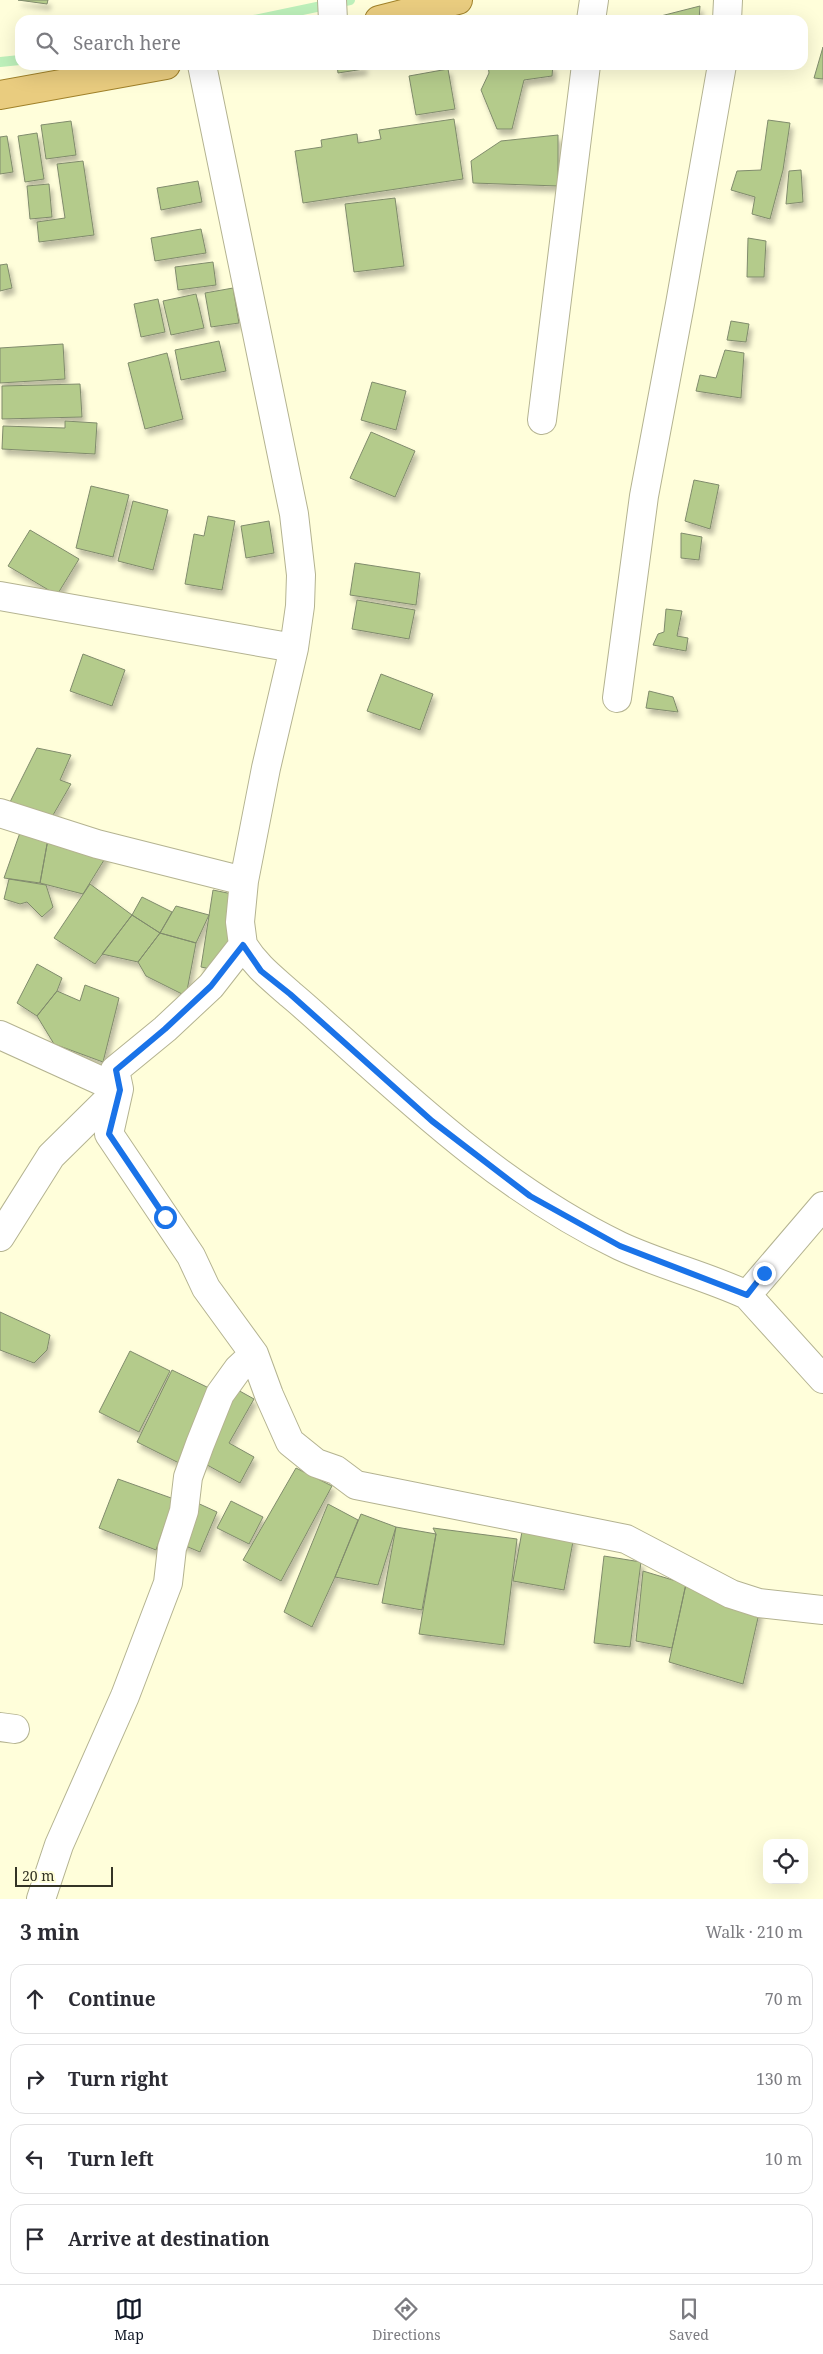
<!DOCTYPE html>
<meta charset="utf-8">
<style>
body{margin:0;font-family:"Noto Serif",serif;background:#f7f7f7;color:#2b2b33}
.controls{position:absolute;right:15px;bottom:15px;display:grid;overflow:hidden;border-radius:10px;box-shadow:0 5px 20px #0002}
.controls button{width:45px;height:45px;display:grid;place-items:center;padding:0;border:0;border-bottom:1px solid #e1e1e2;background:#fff;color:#2b2b33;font:25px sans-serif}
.scale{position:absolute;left:15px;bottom:12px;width:98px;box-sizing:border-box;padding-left:5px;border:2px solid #343426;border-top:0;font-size:14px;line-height:18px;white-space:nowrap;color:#343426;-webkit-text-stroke:4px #fffeda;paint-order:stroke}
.stop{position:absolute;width:15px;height:15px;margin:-11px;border:4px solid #1a73e8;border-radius:50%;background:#fff}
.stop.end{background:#1a73e8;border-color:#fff;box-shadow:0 1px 5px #0008}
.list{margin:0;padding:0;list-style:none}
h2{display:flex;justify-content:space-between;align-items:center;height:65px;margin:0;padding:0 20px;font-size:21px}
h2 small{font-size:16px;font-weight:400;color:#7c7c81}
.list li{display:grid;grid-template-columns:32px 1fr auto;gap:15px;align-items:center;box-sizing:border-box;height:70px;margin:0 10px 10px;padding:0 10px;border:1px solid #e1e1e2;border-radius:15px}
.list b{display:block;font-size:19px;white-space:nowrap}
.list em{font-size:16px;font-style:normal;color:#7c7c81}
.icon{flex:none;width:28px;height:28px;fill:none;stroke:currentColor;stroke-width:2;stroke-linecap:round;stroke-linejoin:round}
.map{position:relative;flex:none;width:823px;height:1899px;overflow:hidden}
.search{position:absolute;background:#fff;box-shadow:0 5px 20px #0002;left:15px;right:15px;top:15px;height:55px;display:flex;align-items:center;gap:12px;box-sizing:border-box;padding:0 18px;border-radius:15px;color:#7c7c81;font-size:19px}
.sheet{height:385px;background:#fff}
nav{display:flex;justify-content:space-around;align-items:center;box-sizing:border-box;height:70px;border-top:1px solid #e1e1e2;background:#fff;font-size:14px;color:#7c7c81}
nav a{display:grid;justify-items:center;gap:2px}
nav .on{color:#111827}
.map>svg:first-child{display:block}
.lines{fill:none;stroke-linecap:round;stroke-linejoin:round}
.stream{stroke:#bdf0ba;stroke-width:10}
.building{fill:#b4cb8b;stroke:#808b6c;filter:url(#shadow)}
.minor-casing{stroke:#b4b391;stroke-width:30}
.major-casing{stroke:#a08129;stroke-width:30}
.minor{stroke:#fff;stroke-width:28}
.major{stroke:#e9cc7f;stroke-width:28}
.route{stroke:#1a73e8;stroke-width:6}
</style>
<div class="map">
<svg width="823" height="1899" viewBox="0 0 823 1899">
<defs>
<filter id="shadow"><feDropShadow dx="3" dy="5.5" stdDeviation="2.5" flood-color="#0004"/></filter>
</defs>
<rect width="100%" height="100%" fill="#fffeda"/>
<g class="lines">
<!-- stream -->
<path class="stream" d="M254,20l96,-20
M0,62l20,-2"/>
</g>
<!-- building -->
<path class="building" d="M18,0h30l-1,4z
M700,6l-1,14h-54z
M823,47v32l-9,-1z
M337,65h27v4l-26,4z
M488,65h65l-1,11 -28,4 -12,49h-15l-16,-39 8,-17z
M448,69l7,40 -39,6 -7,-39z
M454,119l9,60 -160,24 -8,-52 27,-4 -1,-7 36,-6 1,9 23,-4 -2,-9z
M768,120l22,3 -7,47 -13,49 -18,-5 3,-17 -24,-7 6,-19 24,-1z
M71,121l5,34 -30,4 -5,-34z
M37,133l7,46 -19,3 -7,-46z
M558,135v51l-85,-3 -2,-22 30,-20z
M7,136l6,36 -13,2v-37z
M83,161l11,74 -55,7 -2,-20 28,-4 -8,-54z
M801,170l2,32 -17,2 3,-33z
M198,181l4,21 -41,8 -4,-22z
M49,184l3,33 -22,2 -3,-33z
M395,198l9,68 -50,6 -9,-68z
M201,229l5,24 -51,8 -4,-23z
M748,238l18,3 -2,36h-17z
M213,262l3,23 -38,5 -3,-23z
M7,264l5,24 -12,3v-26z
M233,288l6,35 -28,4 -6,-34z
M196,294l8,34 -33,7 -8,-34z
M158,299l7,33 -24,5 -7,-33z
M731,321l18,3 -3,18 -19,-2z
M219,341l7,30 -45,9 -6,-30z
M63,344l2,35 -65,4v-35z
M725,350l19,3 -3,45 -45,-7 4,-16 16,3z
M167,353l16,66 -38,10 -17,-66z
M372,382l34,9 -10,39 -35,-10z
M80,384l2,33 -80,2v-33z
M65,421l32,2 -2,31 -93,-5 1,-23 62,2z
M371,432l44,19 -20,46 -45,-19z
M694,480l25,5 -9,44 -25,-8z
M91,486l38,9 -16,62 -37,-9z
M133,501l35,9 -15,60 -35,-9z
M208,516l27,5 -13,69 -37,-6 9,-50 10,2z
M269,521l5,32 -28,5 -5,-32z
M30,530l49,29 -22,36 -49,-29z
M681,533l21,4 -3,23 -18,-2z
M355,563l65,10 -4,32 -66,-10z
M357,600l58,10 -6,29 -57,-10z
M666,609l16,2 -5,25 11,2 -2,13 -33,-6 5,-11 6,-2z
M83,654l42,16 -13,36 -42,-15z
M381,674l52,20 -13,36 -53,-19z
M649,691l24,6 5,15 -32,-4z
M37,748l34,7 -11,25 11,4 -22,38 -42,-14z
M22,827l26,12 -8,44 -36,-5z
M48,839l61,13 -26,42 -43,-11z
M9,879l37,6 7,22 -11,10 -15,-15 -7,2 -16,-5z
M90,884l42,31 -37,49 -41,-26z
M213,890l24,5 -11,65 -11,10 -14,-3z
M142,897l30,15 -12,21 -28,-18z
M176,906l33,9 -13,28 -36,-10z
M132,915l28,18 -22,29 -36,-8z
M160,933l36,10 -10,53 -40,-20 -8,-14z
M37,964l25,14 -5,13 -20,25 -20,-13z
M85,985l34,13 -16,64 -49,-18 -17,-28 20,-25 23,10z
M0,1312l50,23 -3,15 -13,13 -34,-13z
M130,1351l40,20 -31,61 -40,-20z
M172,1370l43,21 -36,72 -42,-21z
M236,1389l18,10 -25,44 25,14 -14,26 -42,-23z
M296,1468l36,18 -51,95 -38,-21z
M118,1479l56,20 -18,51 -57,-22z
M193,1501l24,11 -17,40 -24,-10z
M231,1501l32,16 -14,27 -32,-16z
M328,1504l30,16 -23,57 -23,50 -28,-15z
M361,1514l35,13 -18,58 -43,-8z
M523,1526l51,10 -10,54 -51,-9z
M396,1527l40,7 -14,76 -40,-7z
M433,1528l84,11 -13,106 -85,-11 17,-100z
M604,1556l37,6 -11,85 -36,-4z
M643,1571l43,13 -14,64 -36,-7z
M686,1584l74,25 -17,75 -74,-22z"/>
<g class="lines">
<!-- minor casing -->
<g class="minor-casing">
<path id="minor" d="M332,0l1,20
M591,20l3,-20
M727,20l1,-20
M202,65l92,449 7,61 -1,31 -6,42 -28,120 -22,113 -4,41 3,23 -32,41 -46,43 -50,41 4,19 -10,45 82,122 15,32 48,66 15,41 21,47 26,21 20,7 20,15 270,54 105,55 28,9 64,7
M542,420l44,-355
M0,596l294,52
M617,698l27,-202 36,-192 42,-239
M0,813l97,31 147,37
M243,945c14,22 28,32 47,49 17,14 34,30 51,45 86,78 173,156 279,207 41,19 86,30 127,49
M0,1035l119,54 -68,67 -51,81
M823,1206l-76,89 76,84
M0,1727l15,2
M41,1899l18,-54 66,-149 43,-113 4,-35 12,-37 4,-34 12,-33 20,-50 18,-25 16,-15"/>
</g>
<!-- major casing -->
<g class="major-casing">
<path id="major" d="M379,20l79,-20
M0,95l166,-30"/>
</g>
<!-- minor -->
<use href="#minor" class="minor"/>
<!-- major -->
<use href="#major" class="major"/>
</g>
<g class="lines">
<!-- route -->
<path class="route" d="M165,1217l-56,-83 11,-44 -4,-20 49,-41 46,-43 32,-41 18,26 29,23 142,127 98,75 90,50 127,49 17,-22"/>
</g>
</svg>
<div class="controls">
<button><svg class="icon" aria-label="locate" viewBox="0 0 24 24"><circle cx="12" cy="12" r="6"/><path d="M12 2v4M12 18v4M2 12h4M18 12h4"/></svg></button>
</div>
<div class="scale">20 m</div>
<div class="stop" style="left:165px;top:1217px"></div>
<div class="stop end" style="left:764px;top:1273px"></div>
<div class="search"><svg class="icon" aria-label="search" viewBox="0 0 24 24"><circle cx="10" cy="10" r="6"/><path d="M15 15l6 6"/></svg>Search here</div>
</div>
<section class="sheet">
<h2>3 min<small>Walk · 210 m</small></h2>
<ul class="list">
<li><svg class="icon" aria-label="ahead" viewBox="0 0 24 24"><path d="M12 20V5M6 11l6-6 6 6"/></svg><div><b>Continue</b></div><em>70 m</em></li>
<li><svg class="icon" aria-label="right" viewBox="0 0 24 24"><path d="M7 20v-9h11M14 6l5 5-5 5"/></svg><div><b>Turn right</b></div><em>130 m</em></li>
<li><svg class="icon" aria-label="left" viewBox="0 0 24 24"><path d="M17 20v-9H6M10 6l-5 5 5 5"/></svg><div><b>Turn left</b></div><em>10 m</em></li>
<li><svg class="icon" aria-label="arrive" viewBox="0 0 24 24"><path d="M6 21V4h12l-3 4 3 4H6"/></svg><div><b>Arrive at destination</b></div></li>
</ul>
</section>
<nav>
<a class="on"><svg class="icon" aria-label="map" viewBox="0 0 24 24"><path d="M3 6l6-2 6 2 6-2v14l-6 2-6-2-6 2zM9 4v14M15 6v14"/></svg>Map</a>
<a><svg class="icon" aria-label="directions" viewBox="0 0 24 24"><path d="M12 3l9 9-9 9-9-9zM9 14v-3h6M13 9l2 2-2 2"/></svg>Directions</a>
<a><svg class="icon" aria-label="saved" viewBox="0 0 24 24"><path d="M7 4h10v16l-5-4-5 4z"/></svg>Saved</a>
</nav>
